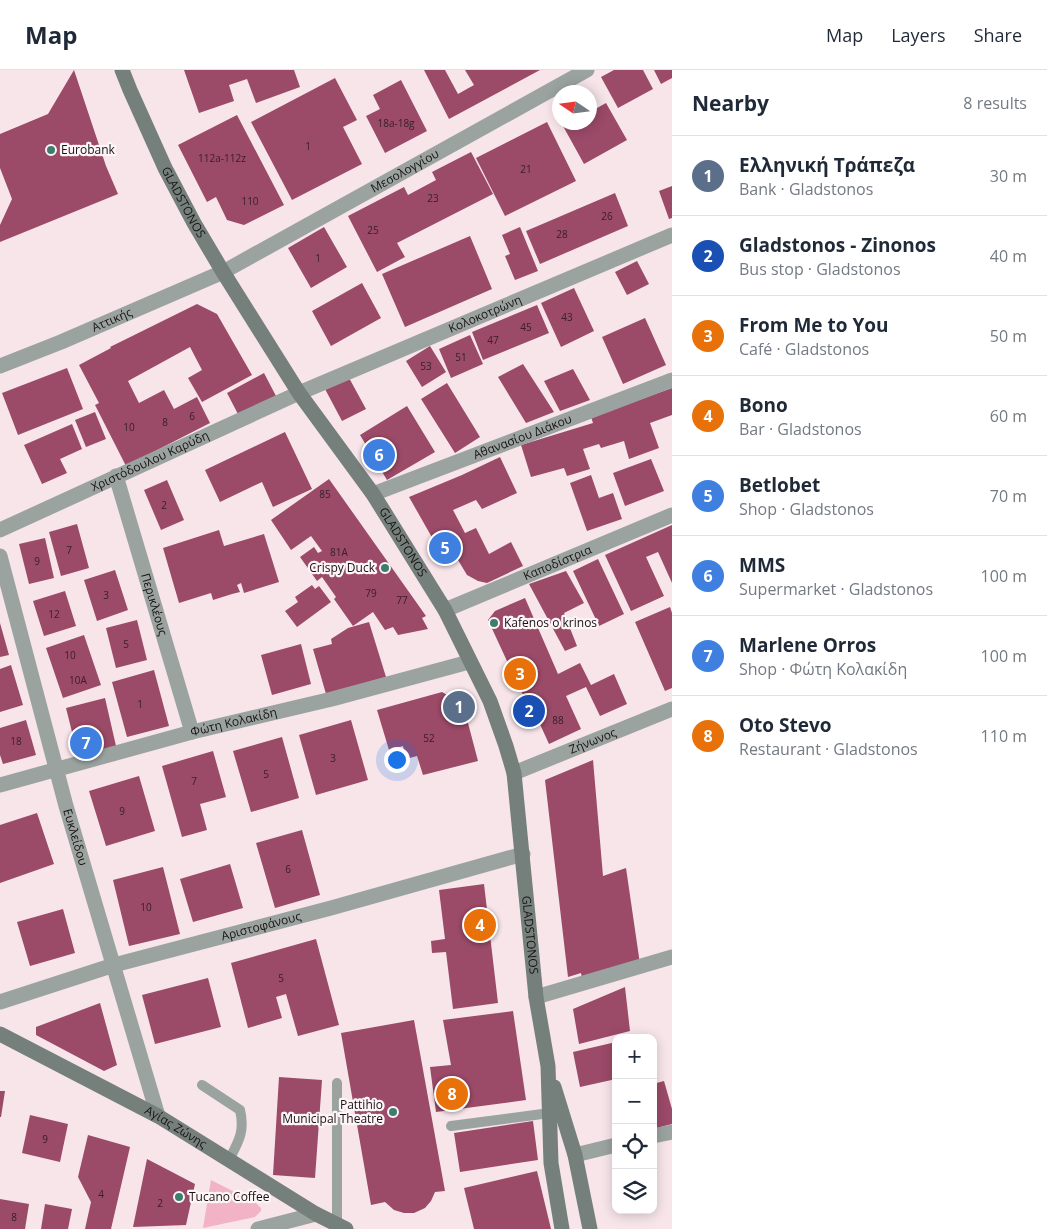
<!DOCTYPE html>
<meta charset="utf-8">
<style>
body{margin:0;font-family:"Open Sans",sans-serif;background:#f6f6f7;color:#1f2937}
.controls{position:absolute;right:15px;bottom:15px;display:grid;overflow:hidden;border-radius:10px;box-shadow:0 2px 12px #0003}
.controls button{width:45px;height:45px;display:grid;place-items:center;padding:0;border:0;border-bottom:1px solid #e0e1e3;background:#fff;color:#1f2937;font:25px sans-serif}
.compass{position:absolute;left:552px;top:15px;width:45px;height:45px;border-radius:50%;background:#fff;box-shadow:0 2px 12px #0003;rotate:283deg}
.you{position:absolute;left:396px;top:689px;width:18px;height:18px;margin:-12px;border:4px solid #fff;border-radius:50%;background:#1a73e8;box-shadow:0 0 0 8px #1a73e833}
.badge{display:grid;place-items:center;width:32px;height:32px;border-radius:50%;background:#2563eb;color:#fff;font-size:16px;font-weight:700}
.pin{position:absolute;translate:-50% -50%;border:2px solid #fff;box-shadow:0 1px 5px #0006}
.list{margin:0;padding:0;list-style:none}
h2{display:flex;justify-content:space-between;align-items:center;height:65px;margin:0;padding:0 20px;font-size:21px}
h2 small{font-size:16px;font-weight:400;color:#747a83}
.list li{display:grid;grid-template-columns:32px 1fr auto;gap:15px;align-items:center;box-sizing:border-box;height:80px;padding:0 20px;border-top:1px solid #e0e1e3}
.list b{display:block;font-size:19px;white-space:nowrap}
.list p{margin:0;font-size:16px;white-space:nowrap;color:#747a83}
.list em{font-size:16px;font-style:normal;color:#747a83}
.icon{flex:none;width:28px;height:28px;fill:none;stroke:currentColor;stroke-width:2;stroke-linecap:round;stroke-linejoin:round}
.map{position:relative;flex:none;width:672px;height:1159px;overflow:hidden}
header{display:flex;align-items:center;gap:30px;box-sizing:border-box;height:70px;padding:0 25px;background:#fff;border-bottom:1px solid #e0e1e3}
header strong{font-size:24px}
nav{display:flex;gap:28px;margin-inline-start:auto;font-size:18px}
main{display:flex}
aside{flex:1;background:#fff}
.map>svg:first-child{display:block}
.green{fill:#f3b3c7}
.building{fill:#9b4a68}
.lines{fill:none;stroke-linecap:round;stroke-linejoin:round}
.lane{stroke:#9ba3a0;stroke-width:10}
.street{stroke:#9ba3a0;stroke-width:15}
.secondary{stroke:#75807d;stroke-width:15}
.poi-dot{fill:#3c7d6d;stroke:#fdf5f7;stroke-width:2}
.labels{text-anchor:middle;stroke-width:4.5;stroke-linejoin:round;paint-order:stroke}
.number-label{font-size:10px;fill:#392029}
.poi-label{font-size:12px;fill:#181214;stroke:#fdf5f7;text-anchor:start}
.street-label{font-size:12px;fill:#181214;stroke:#fdf5f7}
</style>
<header>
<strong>Map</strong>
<nav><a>Map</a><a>Layers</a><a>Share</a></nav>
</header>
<main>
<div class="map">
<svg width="672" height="1159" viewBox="0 0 672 1159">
<rect width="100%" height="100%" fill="#f7e5ea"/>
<!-- green -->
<path class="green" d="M211,1110l45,23 5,5v3l-6,6 -52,11z"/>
<!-- building -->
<path class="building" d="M74,0l32,96 12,28 -118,48v-17l12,-26 -12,-31v-34l48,-20z
M184,0h110l6,17 -44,16 -9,-24 -18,6 5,16 -35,12z
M424,0h21l13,24 16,-9 -9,-15h75l-91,49z
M614,0h29l10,19 -35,19 -17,-31z
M654,0h18v8l-11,6z
M335,8l22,42 -14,7 19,37 -70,36 -41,-78z
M401,10l26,51 -42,22 -19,-37 14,-7 -7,-14z
M606,33l21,37 -43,24 -21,-38 8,-4h19v-10z
M237,45l47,90 -40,20 -17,-5 -11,-23 -9,5 -29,-57z
M547,52l29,59 -71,35 -29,-58z
M471,82l22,42 -96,49 8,14 -28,15 -29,-56 56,-29 4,8 28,-15 -4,-8z
M672,116v32l-3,1 -10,-28z
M615,123l13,33 -88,38 -14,-33z
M324,157l23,40 -36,21 -23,-40z
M520,157l18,44 -23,9 -10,-24 5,-2 -8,-19z
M470,166l22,53 -87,38 -23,-53z
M637,191l12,23 -22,11 -12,-23z
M362,213l19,35 -50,28 -19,-35z
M574,218l20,43 -33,16 -20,-44z
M197,234l20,10 35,61 -50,27 -14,-24 14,-8 -12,-23 -62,34 11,22 25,-13 10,19 23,-12 13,26 -84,43 -31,-61 4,-2 -20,-38 32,-17 -1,-1z
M537,235l12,28 -66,27 -11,-28z
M645,248l21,47 -43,19 -21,-47z
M470,265l13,29 -32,14 -12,-29z
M430,276l16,26 -24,15 -16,-26z
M523,294l31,48 -28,11 -28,-46z
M67,298l16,41 -65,26 -16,-42z
M573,299l17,31 -30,11 -16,-30z
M264,303l12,23 -37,20 -12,-23z
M348,306l18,33 -24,12 -17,-32z
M447,313l33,54 -25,16 -34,-54z
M672,318v27l-22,8 9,25 -30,11 -5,-18 -23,7 -2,-4 -16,5 7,20 -23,7 -3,-8 -33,9 -10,-32 72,-22 -2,-6z
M407,336l28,46 -48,28 -27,-45z
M95,342l11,27 -20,8 -11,-27z
M72,354l10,25 -22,10 7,14 -25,11 -18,-39z
M285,362l27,57 -39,18 -11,-25 -42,20 -15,-32z
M500,387l17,36 -35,16 -6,-9 -23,10 12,23 11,-5 13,26 22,-12 12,24 -36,17 -9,-2 -11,-6 -15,-25 -10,5 -33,-58 53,-22z
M651,389l13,32 -39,15 -12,-33z
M591,405l8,23 14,-5 9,26 -35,12 -17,-48z
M329,409l97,137 -4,2 6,11 -30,6 -5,-8 -8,3 -12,-18 -20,14 -19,-27 2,-2 -14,-20 -5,4 -17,-24 14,-10 4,6 4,-2 -11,-15 -20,14 -20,-30z
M167,410l17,40 -23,10 -17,-40z
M77,454l12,44 -28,8 -12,-44z
M672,455v58l-14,-31 -12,5 18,39 -33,15 -26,-56z
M219,460l5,16 40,-12 15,48 -35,11 -3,-10 -4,2 3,7 -8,2 -19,6 -2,-7 -32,10 -16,-55z
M45,468l9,40 -25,6 -10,-40z
M598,489l26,55 -25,12 -26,-55z
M115,500l13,40 -31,11 -13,-41z
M566,501l18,32 -20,10 13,33 -12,5 -36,-67z
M312,515l3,4 4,-3 12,16 -34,25 -12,-16 13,-9 -3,-5z
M65,521l11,35 -32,10 -11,-35z
M525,528l33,76 22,-11 11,22 23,-11 13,30 -27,12 -14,-29 -20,9 15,33 -32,15 -15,-33 -2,1 -12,-23 -32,-69 7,-9z
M670,537l2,6v75l-7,3 -30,-69z
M137,550l10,40 -31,8 -10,-40z
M369,552l17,55 -60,17 -13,-45 19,-5 -1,-5 17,-11z
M0,553l9,32 -9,2z
M84,565l17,50 -38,13 -17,-50z
M301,574l10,40 -39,11 -11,-40z
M11,595l12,40 -23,7v-43z
M154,600l15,56 -42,11 -15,-55z
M442,622l21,12 15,57 -55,14 -6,-19 -11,3 -3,-13 -14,4 -12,-40z
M105,628l11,48 -38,10 -12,-48z
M26,650l10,35 -33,9 -3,-9v-27z
M351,650l17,60 -52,15 -17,-60z
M282,667l17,61 -48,14 -18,-61z
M213,681l13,46 -26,7 7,26 -25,7 -20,-71z
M593,690l10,116 23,-8 14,96 -57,19 -2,-10 -13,4 -23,-197z
M139,706l16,55 -49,15 -17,-55z
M37,743l17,51 -54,19v-58z
M302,760l18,65 -45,13 -19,-65z
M230,794l13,44 -50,14 -13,-43z
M163,797l17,67 -51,12 -16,-66z
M484,814l14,119 -45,6 -7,-57 -14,1 -1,-12 14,-2 -6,-49z
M63,839l12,44 -45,13 -13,-44z
M316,869l23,86 -41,11 -12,-42 -10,3 6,21 -34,10 -17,-65z
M208,908l13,49 -66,17 -13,-49z
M625,917l5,44 -51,13 -6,-35z
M100,933l17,62 -13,6 -68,-36v-8z
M513,941l13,89 -90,12 -6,-45 21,-2 -8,-45z
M414,950l31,171 -10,1 -4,9 -6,7 -11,5h-10l-10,-3 -9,-8 -14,3 -30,-172z
M616,972v37l-36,8 -7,-35z
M279,1007l43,3 -7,98 -42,-3z
M664,1011l8,28v15l-19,5v-45z
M0,1021h5l-4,26h-1z
M30,1045l38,9 -8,38 -38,-9z
M533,1051l5,39 -78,12 -6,-39z
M88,1065l42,12 -19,82h-26l6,-27 -13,-25z
M147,1089l48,25 -9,41 -53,2z
M537,1101l14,58h-77l-10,-41z
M0,1129l29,5 -4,25h-25z
M45,1134l27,5 -4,20h-27z"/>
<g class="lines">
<!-- lane -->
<path class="lane" d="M202,1015l38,25c5,21 -1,31 -11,50
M451,1056l99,-13
M337,1155v-142"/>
<!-- street -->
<g class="street">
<path id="s1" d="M0,296l61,-24 162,-70 364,-202"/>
<path id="s2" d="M116,406l76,256"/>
<path id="s3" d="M373,424l299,-114"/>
<path id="s4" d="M0,460l299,-137 373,-158"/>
<path id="s5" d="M0,486l66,250 92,310"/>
<path id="s6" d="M445,540l227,-95"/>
<path id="s7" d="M514,703l158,-64"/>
<path id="s8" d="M0,715l192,-53 140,-33 137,-37"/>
<path d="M536,927l136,-40"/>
<path id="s9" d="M0,932l114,-37 217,-57 192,-54"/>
<path d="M653,1066l19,-4"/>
<path d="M575,1085l41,-10"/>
<path d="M258,1159l58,-15"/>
</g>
<!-- secondary -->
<g class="secondary">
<path id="s10" d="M122,0l8,20 35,78 29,55 29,49 76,121 74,101 72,116 45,91 16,45 8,27 22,224 12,69 3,97 11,66"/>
<path id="s11" d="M0,964l158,82 158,98 30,15"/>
<path d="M554,1017l21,68 15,74"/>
</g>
</g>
<!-- markers -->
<g class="poi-dot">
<circle cx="51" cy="80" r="5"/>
<circle cx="385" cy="498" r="5"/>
<circle cx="494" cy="553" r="5"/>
<circle cx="393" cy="1042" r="5"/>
<circle cx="179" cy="1127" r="5"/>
</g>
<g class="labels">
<!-- number labels -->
<g class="number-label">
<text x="396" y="57">18a-18g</text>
<text x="308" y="80">1</text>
<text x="222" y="92">112a-112z</text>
<text x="526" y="103">21</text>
<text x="433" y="132">23</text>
<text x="250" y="135">110</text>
<text x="607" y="150">26</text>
<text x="373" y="164">25</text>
<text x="562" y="168">28</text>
<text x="318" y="192">1</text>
<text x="567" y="251">43</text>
<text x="526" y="261">45</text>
<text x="493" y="274">47</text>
<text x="461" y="291">51</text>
<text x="426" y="300">53</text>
<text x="192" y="350">6</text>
<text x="165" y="356">8</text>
<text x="129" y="361">10</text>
<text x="325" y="428">85</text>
<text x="164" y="439">2</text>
<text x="69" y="484">7</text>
<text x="339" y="486">81A</text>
<text x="37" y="495">9</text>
<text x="371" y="527">79</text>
<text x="106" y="529">3</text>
<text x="402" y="534">77</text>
<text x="54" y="548">12</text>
<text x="126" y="578">5</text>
<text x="70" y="589">10</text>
<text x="78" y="614">10A</text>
<text x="140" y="638">1</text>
<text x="558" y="654">88</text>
<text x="429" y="672">52</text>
<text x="16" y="675">18</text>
<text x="333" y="692">3</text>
<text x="266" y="708">5</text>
<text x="194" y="715">7</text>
<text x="122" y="745">9</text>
<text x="288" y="803">6</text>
<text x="146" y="841">10</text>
<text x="281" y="912">5</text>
<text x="45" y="1073">9</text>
<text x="101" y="1128">4</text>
<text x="160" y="1137">2</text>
<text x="14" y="1151">8</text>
</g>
<!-- poi labels -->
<g class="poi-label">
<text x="61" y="84">Eurobank</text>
<text x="375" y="502" text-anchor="end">Crispy Duck</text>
<text x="504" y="557">Kafenos o krinos</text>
<text x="383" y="1039" text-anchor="end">Pattihio<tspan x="383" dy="14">Municipal Theatre</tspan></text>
<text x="189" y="1131">Tucano Coffee</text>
</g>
<!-- street labels -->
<g class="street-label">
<text dy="4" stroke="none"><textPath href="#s1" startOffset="450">Μεσολογγίου</textPath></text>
<text dy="4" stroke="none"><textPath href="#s10" startOffset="146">GLADSTONOS</textPath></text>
<text dy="4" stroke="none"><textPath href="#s4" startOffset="531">Κολοκοτρώνη</textPath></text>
<text dy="4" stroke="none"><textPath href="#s1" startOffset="121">Αττικής</textPath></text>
<text dy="4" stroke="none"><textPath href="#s3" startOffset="160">Αθανασίου Διάκου</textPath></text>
<text dy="4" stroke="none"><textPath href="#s4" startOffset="165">Χριστόδουλου Καρύδη</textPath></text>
<text dy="4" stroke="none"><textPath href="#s10" startOffset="551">GLADSTONOS</textPath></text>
<text dy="4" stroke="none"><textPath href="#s6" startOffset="122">Καποδίστρια</textPath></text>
<text dy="4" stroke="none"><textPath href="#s2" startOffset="134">Περικλέους</textPath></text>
<text dy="4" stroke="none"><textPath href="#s8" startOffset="242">Φώτη Κολακίδη</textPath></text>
<text dy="4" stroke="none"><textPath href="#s7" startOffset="85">Ζήνωνος</textPath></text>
<text dy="4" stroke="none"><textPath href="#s5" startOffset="291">Ευκλείδου</textPath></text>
<text dy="4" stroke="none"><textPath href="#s9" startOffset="272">Αριστοφάνους</textPath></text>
<text dy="4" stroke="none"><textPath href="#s10" startOffset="971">GLADSTONOS</textPath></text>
<text dy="4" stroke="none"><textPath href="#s11" startOffset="199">Αγίας Ζώνης</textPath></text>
</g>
</g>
</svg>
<div class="controls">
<button>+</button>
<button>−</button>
<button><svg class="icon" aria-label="locate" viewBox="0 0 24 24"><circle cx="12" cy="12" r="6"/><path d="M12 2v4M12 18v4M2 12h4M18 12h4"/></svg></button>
<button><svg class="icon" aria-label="layers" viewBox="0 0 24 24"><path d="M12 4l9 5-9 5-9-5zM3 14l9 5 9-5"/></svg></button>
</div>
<svg class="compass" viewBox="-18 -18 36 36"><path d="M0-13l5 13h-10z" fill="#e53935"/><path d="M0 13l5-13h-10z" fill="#747a83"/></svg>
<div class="you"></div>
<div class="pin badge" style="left:459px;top:637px;background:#5c6f8a">1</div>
<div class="pin badge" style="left:529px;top:641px;background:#1a4fb4">2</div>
<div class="pin badge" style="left:520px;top:604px;background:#e8710a">3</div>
<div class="pin badge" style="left:480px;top:855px;background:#e8710a">4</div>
<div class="pin badge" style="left:445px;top:478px;background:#3f7fe0">5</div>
<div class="pin badge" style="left:379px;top:385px;background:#3f7fe0">6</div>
<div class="pin badge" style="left:86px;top:673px;background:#3f7fe0">7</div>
<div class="pin badge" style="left:452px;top:1024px;background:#e8710a">8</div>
</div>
<aside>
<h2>Nearby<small>8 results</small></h2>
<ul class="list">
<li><span class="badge" style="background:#5c6f8a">1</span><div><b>Ελληνική Τράπεζα</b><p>Bank · Gladstonos</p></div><em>30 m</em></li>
<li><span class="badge" style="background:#1a4fb4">2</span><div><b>Gladstonos - Zinonos</b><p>Bus stop · Gladstonos</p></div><em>40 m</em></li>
<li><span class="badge" style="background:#e8710a">3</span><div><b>From Me to You</b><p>Café · Gladstonos</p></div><em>50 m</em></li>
<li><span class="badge" style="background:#e8710a">4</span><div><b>Bono</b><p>Bar · Gladstonos</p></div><em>60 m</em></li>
<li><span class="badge" style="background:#3f7fe0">5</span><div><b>Betlobet</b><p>Shop · Gladstonos</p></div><em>70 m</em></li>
<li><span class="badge" style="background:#3f7fe0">6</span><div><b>MMS</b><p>Supermarket · Gladstonos</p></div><em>100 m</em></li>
<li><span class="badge" style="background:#3f7fe0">7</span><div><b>Marlene Orros</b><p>Shop · Φώτη Κολακίδη</p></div><em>100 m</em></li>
<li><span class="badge" style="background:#e8710a">8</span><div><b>Oto Stevo</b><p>Restaurant · Gladstonos</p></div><em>110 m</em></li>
</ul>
</aside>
</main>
